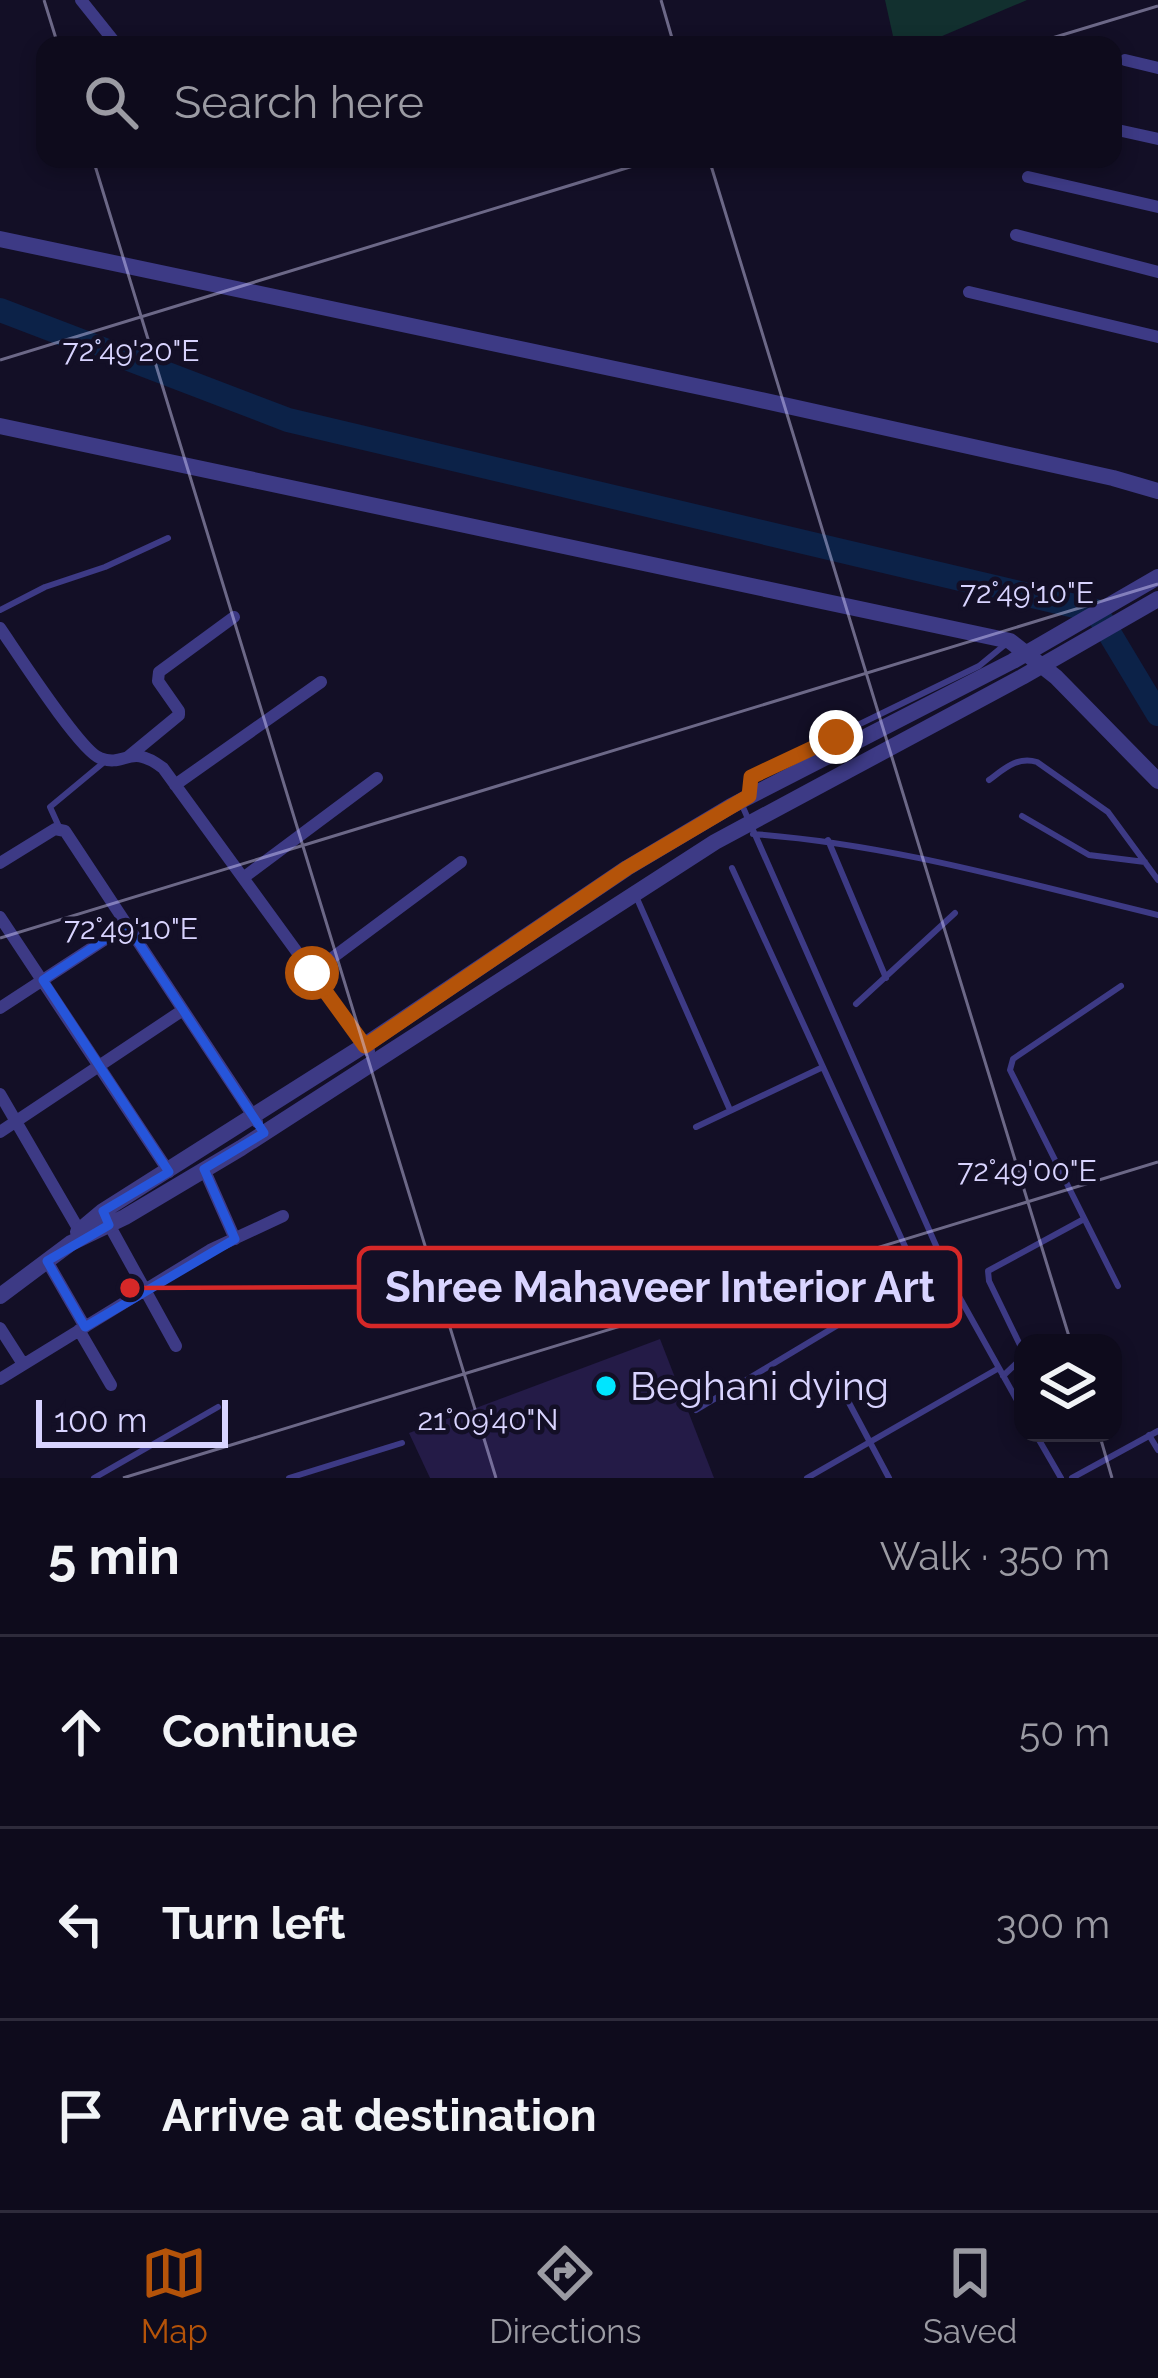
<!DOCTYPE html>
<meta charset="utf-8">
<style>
body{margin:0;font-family:Raleway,sans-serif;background:#1c1929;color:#f1f3f6}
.controls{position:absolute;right:36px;bottom:36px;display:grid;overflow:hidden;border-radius:24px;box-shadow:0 6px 18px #0003}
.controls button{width:108px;height:108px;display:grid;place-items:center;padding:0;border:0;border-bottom:3px solid #2e2b3b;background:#0e0b1c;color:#f1f3f6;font:60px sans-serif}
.scale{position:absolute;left:36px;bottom:30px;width:192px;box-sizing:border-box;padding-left:12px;border:6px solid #d9d4ff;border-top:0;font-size:33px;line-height:42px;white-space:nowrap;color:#d9d4ff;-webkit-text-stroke:9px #130f26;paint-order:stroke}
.stop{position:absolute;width:36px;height:36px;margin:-27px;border:9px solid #b45309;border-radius:50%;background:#fff}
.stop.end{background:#b45309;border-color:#fff;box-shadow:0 3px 12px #0008}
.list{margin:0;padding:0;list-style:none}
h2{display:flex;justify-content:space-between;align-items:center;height:156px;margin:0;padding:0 48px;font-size:51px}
h2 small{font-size:39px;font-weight:400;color:#9b9ba3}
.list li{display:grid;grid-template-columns:78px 1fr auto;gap:36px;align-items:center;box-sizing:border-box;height:192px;padding:0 48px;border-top:3px solid #2e2b3b}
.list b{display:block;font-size:45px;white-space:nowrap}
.list em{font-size:39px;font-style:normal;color:#9b9ba3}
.icon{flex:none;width:66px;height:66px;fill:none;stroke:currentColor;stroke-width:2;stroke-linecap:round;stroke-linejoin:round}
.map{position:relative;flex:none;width:1158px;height:1478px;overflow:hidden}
.search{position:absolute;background:#0e0b1c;box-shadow:0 6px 18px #0003;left:36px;right:36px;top:36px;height:132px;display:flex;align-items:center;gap:30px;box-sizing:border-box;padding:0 42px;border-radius:24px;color:#9b9ba3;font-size:45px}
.sheet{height:732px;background:#0e0b1c}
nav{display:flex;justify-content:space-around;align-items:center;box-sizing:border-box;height:168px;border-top:3px solid #2e2b3b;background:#0e0b1c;font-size:33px;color:#9b9ba3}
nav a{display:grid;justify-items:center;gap:6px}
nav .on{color:#b45309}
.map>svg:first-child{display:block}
.green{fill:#12302f}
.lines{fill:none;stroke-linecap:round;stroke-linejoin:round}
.river{stroke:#0c2248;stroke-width:24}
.building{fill:#241b47}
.service{stroke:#3d3a85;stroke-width:6}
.minor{stroke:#3d3a85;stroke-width:12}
.tertiary{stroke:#3d3a85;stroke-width:16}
.route{stroke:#b45309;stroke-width:15}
.marked{fill:none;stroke:#2655da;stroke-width:9;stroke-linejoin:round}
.ticks{fill:none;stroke:#d9d4ff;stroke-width:3;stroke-opacity:0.45}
.poi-dot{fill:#00e5ff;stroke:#130f26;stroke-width:4.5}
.labels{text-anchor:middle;stroke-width:9;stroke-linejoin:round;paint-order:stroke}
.poi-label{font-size:39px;fill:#d9d4ff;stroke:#130f26;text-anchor:start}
.ticks-label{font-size:30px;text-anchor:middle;fill:#d9d4ff;stroke:#130f26;stroke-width:9;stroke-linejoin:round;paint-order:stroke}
.leader{fill:none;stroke:#d62828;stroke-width:4.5}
.callout-dot{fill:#d62828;stroke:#130f26;stroke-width:4.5}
.callout{fill:#130f26;stroke:#d62828;stroke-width:4.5}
.callout-label{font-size:42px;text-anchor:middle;font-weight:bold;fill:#d9d4ff}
</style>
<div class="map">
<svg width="1158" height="1478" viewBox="0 0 1158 1478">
<rect width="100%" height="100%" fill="#130f26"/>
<!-- green -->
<path class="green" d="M885,0h142l-106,45h-26z"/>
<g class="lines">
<!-- river -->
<path class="river" d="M0,310l288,110 808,191 62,103"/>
</g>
<!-- building -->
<path class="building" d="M660,1339l54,139h-284l-21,-45z"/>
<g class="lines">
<!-- service -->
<path class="service" d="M0,610l45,-23 60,-20 63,-29
M989,780c15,-11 28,-24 48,-18l71,50 50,68
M749,792l2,-15 228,-111 28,-23
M742,805l214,486 67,120
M1022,816l67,39 56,7
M60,829l-10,-22 53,-44
M753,834c138,10 271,49 405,81
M828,840l58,138
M732,868l187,409
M635,894l95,216
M856,1004l99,-91
M696,1127l127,-60
M1118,1286l-108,-216 3,-11 108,-73
M1003,1376l17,-16 2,-11 -33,-68 -1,-10 96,-52
M839,1384l50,94
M696,1410l247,-148
M1035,1433l26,45
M1149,1435l9,15
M94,1478l124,-71
M289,1478l113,-35
M807,1478l192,-110
M1072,1478l86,-47"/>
<!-- minor -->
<path class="minor" d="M81,0l36,45
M1125,60l33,8
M1113,129l45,10
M1028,177l130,30
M1016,235l142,37
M969,292l189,45
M0,628c16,23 80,123 100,130 26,10 29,-16 63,10l206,283
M128,757l51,-42v-4l-21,-30 1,-9 75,-55
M175,785l146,-103
M0,863l55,-34 10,2 192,291
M243,878l134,-100
M0,917l169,255
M312,973l149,-111
M0,1008l127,-83
M0,1094l79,136
M0,1132l183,-122
M204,1169l31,70
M107,1221l69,125
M47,1261l38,66
M0,1328l23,36
M79,1330l32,55
M0,1379l210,-129 73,-34"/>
<!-- tertiary -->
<path class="tertiary" d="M0,239l738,156 375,83 45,13
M0,426l1010,215 46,36 102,104
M78,1232l25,-21 262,-166 262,-177 104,-62 282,-145 145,-84
M0,1296l71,-53 54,-26 116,-69 474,-306 307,-165 136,-78"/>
</g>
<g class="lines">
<!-- route -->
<path class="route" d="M312,973l53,73 262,-178 122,-72 2,-19 85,-40"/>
</g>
<!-- marked area -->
<path class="marked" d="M127,925l137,208 -60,36 31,70 -150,88 -38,-66 62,-36 -6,-14 66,-39 -126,-192z"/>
<!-- ticks -->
<path class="ticks" d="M44,0l14,45M661,0l13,45M1029,45l129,-39M93,159l403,1319M709,159l362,1184M0,360l656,-201M0,938l1158,-354M1099,1433l13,45M123,1478l1035,-316"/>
<!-- markers -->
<circle class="poi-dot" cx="606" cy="1386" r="12"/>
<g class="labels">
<!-- poi labels -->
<g class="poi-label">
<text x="630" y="1400">Beghani dying</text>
</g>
</g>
<g class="ticks-label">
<text x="131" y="361">72°49'20"E</text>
<text x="1027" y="603">72°49'10"E</text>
<text x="131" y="939">72°49'10"E</text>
<text x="1027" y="1181">72°49'00"E</text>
<text x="488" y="1430">21°09'40"N</text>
</g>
<!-- callouts -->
<path class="leader" d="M130 1288L359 1287"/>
<circle class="callout-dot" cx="130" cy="1288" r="12"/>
<rect class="callout" x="359" y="1248" width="601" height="78" rx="12"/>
<g class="callout-label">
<text x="660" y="1302">Shree Mahaveer Interior Art</text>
</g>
</svg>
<div class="controls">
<button><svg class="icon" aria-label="layers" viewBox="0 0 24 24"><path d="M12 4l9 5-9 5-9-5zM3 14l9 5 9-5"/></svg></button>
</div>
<div class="scale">100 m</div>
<div class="stop" style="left:312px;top:973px"></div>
<div class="stop end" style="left:836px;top:737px"></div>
<div class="search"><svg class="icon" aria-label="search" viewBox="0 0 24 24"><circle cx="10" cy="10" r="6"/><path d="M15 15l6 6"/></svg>Search here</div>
</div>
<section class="sheet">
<h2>5 min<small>Walk · 350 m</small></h2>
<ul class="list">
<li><svg class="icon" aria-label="ahead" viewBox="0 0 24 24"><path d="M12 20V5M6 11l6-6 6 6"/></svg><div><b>Continue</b></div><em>50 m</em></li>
<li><svg class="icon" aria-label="left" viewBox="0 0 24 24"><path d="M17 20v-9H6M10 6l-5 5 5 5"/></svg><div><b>Turn left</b></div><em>300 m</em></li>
<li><svg class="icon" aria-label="arrive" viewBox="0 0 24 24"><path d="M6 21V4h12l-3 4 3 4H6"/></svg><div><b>Arrive at destination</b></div></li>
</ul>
</section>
<nav>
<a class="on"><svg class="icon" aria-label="map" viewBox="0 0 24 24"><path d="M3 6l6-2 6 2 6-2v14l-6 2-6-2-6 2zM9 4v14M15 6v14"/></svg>Map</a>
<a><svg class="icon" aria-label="directions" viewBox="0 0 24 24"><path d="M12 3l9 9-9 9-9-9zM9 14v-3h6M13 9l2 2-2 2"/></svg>Directions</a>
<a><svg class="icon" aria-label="saved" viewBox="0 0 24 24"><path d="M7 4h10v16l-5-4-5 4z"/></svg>Saved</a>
</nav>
